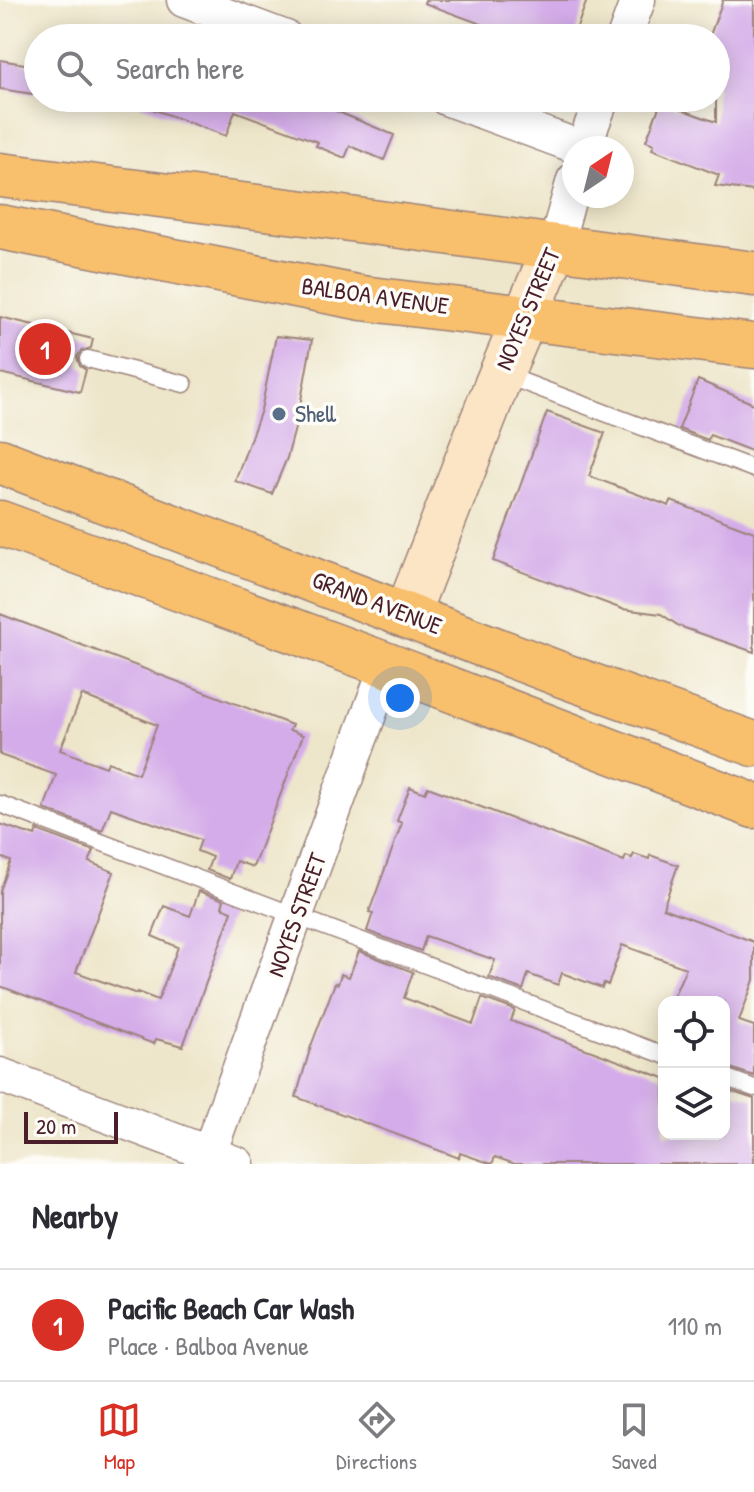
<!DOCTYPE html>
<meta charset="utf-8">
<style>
body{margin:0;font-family:"Patrick Hand",sans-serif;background:#f2f2f3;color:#2b2b33}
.controls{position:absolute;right:24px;bottom:24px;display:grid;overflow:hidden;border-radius:16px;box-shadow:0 4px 20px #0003}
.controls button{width:72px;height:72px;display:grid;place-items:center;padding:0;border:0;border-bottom:2px solid #e1e1e2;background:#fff;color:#2b2b33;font:40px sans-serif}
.compass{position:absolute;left:562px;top:136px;width:72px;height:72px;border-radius:50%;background:#fff;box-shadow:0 4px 20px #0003;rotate:35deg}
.scale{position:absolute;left:24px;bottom:20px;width:94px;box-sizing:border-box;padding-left:8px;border:4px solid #4a1f2b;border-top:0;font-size:22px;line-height:28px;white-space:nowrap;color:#4a1f2b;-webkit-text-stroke:6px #fdfcf7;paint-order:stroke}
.you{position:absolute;left:400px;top:698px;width:28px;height:28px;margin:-20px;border:6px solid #fff;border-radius:50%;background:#1a73e8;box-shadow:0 0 0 12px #1a73e833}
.badge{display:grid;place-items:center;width:52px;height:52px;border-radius:50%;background:#d93025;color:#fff;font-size:26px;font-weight:700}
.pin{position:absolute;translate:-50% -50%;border:4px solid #fff;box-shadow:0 2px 8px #0006}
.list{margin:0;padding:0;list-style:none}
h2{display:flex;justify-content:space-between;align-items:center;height:104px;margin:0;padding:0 32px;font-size:34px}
h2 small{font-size:26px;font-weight:400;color:#7c7c81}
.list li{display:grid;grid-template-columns:52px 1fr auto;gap:24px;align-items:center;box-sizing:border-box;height:112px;padding:0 32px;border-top:2px solid #e1e1e2}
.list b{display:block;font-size:30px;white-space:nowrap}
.list p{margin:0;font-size:26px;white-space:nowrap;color:#7c7c81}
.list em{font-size:26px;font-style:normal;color:#7c7c81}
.icon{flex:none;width:44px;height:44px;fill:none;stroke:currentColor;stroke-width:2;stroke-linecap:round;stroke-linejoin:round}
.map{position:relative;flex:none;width:754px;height:1164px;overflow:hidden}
.search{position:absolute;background:#fff;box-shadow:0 4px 20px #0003;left:24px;right:24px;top:24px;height:88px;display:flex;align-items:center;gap:20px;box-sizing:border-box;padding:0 28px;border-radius:44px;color:#7c7c81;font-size:30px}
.sheet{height:216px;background:#fff}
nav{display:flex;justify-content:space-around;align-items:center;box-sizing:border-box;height:112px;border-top:2px solid #e1e1e2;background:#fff;font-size:22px;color:#7c7c81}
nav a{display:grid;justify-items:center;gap:4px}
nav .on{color:#d93025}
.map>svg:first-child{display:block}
.building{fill:#d4ace9;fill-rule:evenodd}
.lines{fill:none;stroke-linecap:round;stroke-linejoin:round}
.lane-casing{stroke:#9c827a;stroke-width:19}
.street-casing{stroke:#9c827a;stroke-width:37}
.secondary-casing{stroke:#9c827a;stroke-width:47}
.primary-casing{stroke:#9c827a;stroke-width:47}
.lane{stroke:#fff;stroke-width:16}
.street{stroke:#fff;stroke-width:34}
.secondary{stroke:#fce5c4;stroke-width:44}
.primary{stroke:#f8bf6c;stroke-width:44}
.service-dot{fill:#5c6f8a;stroke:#fdfcf7;stroke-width:3}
.labels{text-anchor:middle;stroke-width:7;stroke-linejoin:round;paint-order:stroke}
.street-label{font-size:24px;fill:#4a1f2b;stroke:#fdfcf7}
.service-label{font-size:24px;fill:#4e5e75;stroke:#fdfcf7;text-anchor:start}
</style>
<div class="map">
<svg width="754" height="1164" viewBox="0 0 754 1164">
<rect width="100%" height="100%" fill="#fdfcf7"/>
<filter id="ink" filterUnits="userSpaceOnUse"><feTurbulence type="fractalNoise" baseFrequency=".0125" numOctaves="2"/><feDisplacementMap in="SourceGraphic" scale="16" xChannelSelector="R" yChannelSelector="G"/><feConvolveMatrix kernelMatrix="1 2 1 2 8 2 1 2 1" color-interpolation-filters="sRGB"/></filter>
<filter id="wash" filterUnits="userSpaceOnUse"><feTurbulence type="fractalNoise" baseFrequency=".006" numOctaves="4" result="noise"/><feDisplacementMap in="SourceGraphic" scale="32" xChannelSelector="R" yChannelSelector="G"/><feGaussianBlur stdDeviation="1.8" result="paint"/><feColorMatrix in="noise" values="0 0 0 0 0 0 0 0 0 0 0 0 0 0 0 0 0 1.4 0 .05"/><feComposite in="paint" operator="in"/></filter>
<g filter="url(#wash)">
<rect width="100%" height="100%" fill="#eee6ca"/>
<g id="blocks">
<!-- building -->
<path class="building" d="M425,0h162l-14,38h-54l-95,-35z
M723,0h31v191l-39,-5 4,-11 -67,-26 2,-5 -8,-3 15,-39 55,20v-84h-7z
M0,60l37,6 -4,28 -33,-5z
M131,98h165l35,11 63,26 -10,25 -34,-14 -5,12 -29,-12 2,-4 -83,-31 -9,25 -96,-35z
M0,317l93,22 -2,9 -10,3 -4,6 3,9 6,4 -6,22 -80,-19z
M276,336l36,4 -14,77 -11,41 -15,36 -37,-13 26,-71z
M698,380l56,24v48l-44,-17 -2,5 -29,-11z
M547,412l58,21 -16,43 80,30 2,-5 83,31v120l-75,-26 -18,-12 -39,-5 -129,-48z
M0,614l292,111 -3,5 14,5 -50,132 -17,-6 -6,18 -23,-9 5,-13 -15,-6 4,-11 -90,-32 -9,23 -58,-22 12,-34 -56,-20zM82,695l75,30 -19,49 -30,-12 -2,5 -46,-17z
M410,787l15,6 3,-6 196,74 2,-5 6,2 2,-4 15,5 1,-4 28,10 -15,43 91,34v38l-15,41 15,5v50l-30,-10v-64h-53l15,-34 -64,-23 -14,40 -4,-2 -2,5 -40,-15 -4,12 -30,-11 -5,16 -34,-13 6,-17 -69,-24 -5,15 -54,-20 6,-18 -4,-1 33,-89 -5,-2z
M0,824l35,12 2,-6 57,21 -5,11 25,10 -38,100 61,22v-2l21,8 20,-53 -26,-11 12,-30 26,10 9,-25 25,9 -2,7 10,4 -49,135 -27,-7 -2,5 -154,-58v-95l11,-30 -11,-4z
M359,951l54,21 -9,26 69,26 9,-26 33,12 -4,11 153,57v56h60v-45l30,10v65h-239l-20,-7 -3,7 -32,-11 -1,5 -163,-61 15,-51 24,-63 3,1 3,-10 8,3z"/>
</g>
</g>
<g filter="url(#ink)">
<use href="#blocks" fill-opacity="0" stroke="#9c827a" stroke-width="2"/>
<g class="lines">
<!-- lane casing -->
<g class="lane-casing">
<path id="lane" d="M88,359l96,25
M502,374l252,95
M0,804l664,251
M724,1077l30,11"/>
</g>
<!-- street casing -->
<g class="street-casing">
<path id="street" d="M184,0l102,38
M624,38l14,-38
M446,98l135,50
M583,148l19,-50
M555,247l19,-67
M0,1075l237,89
M205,1164l182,-499"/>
</g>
<!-- secondary casing -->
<g class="secondary-casing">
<path id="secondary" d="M407,614l89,-228 59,-139"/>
</g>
<!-- primary casing -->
<g class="primary-casing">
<path id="primary" d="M0,175l313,39 441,60
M0,227l362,71 392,48
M0,461l565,215 189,68
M0,523l387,142 367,141"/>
</g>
<!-- lane -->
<use href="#lane" class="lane"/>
<!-- street -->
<use href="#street" class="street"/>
<!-- secondary -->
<use href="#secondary" class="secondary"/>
<!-- primary -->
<use href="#primary" class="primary"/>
</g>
</g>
<!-- markers -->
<circle class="service-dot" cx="279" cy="414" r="8"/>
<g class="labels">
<!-- street labels -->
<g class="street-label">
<text transform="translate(375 296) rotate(8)" y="8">BALBOA AVENUE</text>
<text transform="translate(528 309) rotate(-67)" y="8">NOYES STREET</text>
<text transform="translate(377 603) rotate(21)" y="8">GRAND AVENUE</text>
<text transform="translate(297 915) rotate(-70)" y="8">NOYES STREET</text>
</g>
<!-- service labels -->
<g class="service-label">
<text x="295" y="422">Shell</text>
</g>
</g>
</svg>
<div class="controls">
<button><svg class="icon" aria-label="locate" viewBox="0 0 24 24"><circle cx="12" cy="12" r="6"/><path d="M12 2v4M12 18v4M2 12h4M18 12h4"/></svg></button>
<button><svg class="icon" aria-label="layers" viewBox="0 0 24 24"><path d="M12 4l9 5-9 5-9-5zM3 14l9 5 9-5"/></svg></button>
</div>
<svg class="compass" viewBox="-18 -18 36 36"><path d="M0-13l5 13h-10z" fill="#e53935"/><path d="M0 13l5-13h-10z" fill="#7c7c81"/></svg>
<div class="scale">20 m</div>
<div class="you"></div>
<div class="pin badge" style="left:45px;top:349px">1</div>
<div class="search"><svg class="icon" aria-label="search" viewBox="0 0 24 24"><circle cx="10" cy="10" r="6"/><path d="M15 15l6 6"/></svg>Search here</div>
</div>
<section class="sheet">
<h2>Nearby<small></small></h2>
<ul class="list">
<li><span class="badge">1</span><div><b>Pacific Beach Car Wash</b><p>Place · Balboa Avenue</p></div><em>110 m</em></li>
</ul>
</section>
<nav>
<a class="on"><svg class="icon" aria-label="map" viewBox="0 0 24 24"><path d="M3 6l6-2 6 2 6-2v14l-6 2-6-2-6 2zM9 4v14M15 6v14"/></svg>Map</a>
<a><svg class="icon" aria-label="directions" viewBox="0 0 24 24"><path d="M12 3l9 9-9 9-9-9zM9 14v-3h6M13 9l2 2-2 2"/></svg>Directions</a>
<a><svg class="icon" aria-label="saved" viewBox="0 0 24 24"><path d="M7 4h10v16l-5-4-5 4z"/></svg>Saved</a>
</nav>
